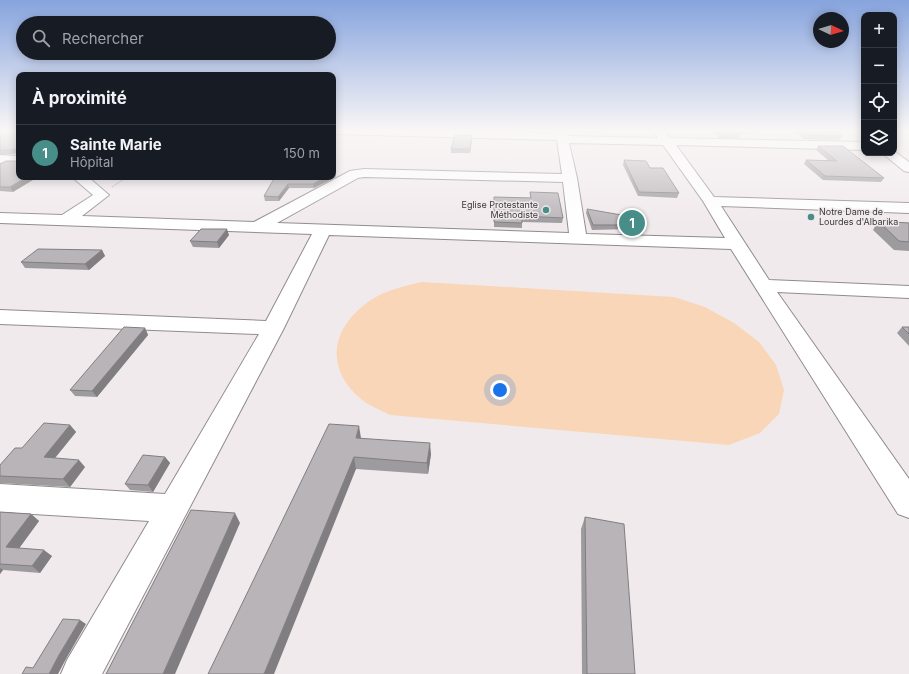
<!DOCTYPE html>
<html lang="fr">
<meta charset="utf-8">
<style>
body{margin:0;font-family:Inter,sans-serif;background:#242831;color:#f1f3f6}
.controls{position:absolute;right:12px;top:12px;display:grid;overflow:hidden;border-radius:8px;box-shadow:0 2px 10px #0003}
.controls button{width:36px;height:36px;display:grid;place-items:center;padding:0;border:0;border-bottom:1px solid #363941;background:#171b24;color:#f1f3f6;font:20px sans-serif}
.compass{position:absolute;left:813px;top:12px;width:36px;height:36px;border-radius:50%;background:#171b24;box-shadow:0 2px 10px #0003;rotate:94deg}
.you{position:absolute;left:500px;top:390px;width:14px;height:14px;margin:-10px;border:3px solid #fff;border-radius:50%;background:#1a73e8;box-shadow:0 0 0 6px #1a73e833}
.badge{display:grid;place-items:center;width:26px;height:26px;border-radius:50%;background:#478e88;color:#fff;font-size:13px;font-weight:700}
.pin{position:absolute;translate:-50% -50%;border:2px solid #fff;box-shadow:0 1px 4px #0006}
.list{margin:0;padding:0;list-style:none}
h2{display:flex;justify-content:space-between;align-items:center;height:52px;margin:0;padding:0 16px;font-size:17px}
h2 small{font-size:13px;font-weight:400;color:#9ea1a6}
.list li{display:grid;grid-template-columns:26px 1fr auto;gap:12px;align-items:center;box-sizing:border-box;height:56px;padding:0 16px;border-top:1px solid #363941}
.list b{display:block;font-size:15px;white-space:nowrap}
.list p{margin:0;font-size:13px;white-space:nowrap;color:#9ea1a6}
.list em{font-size:13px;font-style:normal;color:#9ea1a6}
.icon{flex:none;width:22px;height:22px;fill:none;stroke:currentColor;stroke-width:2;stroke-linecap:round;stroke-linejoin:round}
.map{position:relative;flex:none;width:909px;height:674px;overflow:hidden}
.search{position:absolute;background:#171b24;box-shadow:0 2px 10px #0003;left:16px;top:16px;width:320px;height:44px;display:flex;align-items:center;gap:10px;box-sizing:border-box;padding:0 14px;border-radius:22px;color:#9ea1a6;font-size:15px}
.panel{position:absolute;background:#171b24;box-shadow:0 2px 10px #0003;left:16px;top:72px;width:320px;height:108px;border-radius:8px}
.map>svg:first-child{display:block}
.green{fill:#f8d6b7}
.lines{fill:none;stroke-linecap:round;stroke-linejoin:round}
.minor-casing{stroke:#918b8c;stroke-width:2}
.path{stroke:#b7b1b3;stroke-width:1.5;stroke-dasharray:1 1;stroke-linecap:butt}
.minor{fill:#fff;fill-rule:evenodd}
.wall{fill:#9e9b9e}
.shaded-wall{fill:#817e81}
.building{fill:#b8b4b8;stroke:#817e81}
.poi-dot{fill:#478e88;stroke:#f1eaec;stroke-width:1.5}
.labels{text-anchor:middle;stroke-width:3;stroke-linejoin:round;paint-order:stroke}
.far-poi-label{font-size:9px;fill:#3c393a;stroke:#f1eaec;text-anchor:end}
</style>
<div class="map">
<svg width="909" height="674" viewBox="0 0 909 674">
<rect width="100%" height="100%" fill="#f1eaec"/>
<!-- green -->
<path class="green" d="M422,282l252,15 31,10 29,16 25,19 17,23 8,25 -5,24 -19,19 -31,12 -339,-30c-9,-5 -21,-9 -29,-16 -38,-32 -29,-73 10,-99 15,-10 34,-14 51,-18z"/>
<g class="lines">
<!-- minor casing -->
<g class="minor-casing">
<path id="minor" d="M333,131h125l98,2 -1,-2h12l1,5 90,2 -5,-7h12l5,7 194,4v8l-188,-5 38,52 195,6v10l-188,-7 48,74 140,6v12l-132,-6 132,187v39l-11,-4 -167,-265 -402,-14 -45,93 -182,346h-41l6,-14 82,-139 -149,-9v-28l165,10 94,-160 -259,-10v-14l266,11 46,-87 -312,-11v-10l62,2 31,-20 -21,-18h16l21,18 -27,21 172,6 96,-51 14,-2 198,5 -5,-34 -224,-6zM569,143l94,2 40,56 22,37 -139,-4 -9,-56zM364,177l199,5 6,51 -292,-10 81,-45z
M894,151l15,11v10l-5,-1 -22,-18h12z
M0,155l19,1v8l-19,-1z"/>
</g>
<!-- path -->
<path class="path" d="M112,187l15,-10"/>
<!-- minor -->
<use href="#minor" class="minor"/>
</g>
<!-- wall -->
<path class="wall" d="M7,131l7,23h-14v-20z
M713,131h41l-2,3h-12l-1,4h-20z
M794,131h41l7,5 -3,4 -35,-1z
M472,135v4l-2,14h-19v-4z
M818,146l66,32 -3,4 -58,-2 -19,-16 2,-4h22l-12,-10z
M624,160l26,8 29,25 -2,5 -39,-2 -15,-31z
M0,164l13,28 -13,-1z
M335,172l1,5 -22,11h-25l-10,13h-14l-1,-5 11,-19z
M530,192l33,26 -1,5 -40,-1v6l-28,-1v-30l36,1z
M587,209l45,16 -1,4 -39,1 -6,-17z
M878,221l31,2v28l-15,-1 -21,-20z
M229,235l-10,13 -26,-1 -3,-6z
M102,250l3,6 -16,14 -64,-2 -4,-6z
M902,327h7v19l-12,-13z
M145,328l3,7 -51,62 -22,-1 -5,-6z
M70,425l6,7 -21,26 30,9 -15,20 -70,-4v-18l22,-17z
M361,438l70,16 -3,20 -72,-5 -148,205z
M165,457l5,6 -17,29 -23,-2 -5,-6z
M0,512l31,2 8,7 -20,27 33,8 -12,17 -37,-3 -3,4z
M585,517l50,157h-53l-1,-145z"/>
<!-- shaded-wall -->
<path class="shaded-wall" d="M472,135v4l-2,14v-4z
M19,147v5l-5,2 -2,-4z
M335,172l1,5 -22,11 -1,-4 13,-7h7v-4z
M27,177h11l-25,15 -3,-5z
M288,184l1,4 -10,13 -1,-4z
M227,229l2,6 -10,13 -2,-6z
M102,250l3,6 -16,14 -4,-6z
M145,328l3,7 -51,62 -5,-6z
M70,425l6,7 -26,32 -6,-7z
M359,426l2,12h-5z
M430,443l1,11 -3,20 -1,-11z
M165,457l5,6 -17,29 -5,-7z
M354,457l2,12 -82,205h-10z
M79,460l6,7 -15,20 -7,-8z
M235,513l5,10 -65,151h-12z
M31,514l8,7 -24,33 -9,-7z
M44,550l8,6 -12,17 -8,-7z
M0,568l3,2 -3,4z
M80,620l6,4 -20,35 -8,15h-9l10,-19z"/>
<!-- building -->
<path class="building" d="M7,131h12v16l-7,3h-12v-16z
M717,131h19l4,3h-20z
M801,131h34l7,5 -36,-1z
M455,135h17l-2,14h-19z
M818,146h25l41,32 -59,-2 -19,-16 31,1z
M624,160l22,1 4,7h13l16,25 -40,-1z
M6,161h13v16h8l-17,10h-10v-23z
M275,177h51l-13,7h-25l-10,13 -14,-1z
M530,192l28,1 5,25 -41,-2v7l-28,-1v-25l37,1z
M587,209l46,8 -1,8h-39z
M878,221l31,2v19l-10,-1z
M201,229h26l-10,13 -27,-1z
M38,249l64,1 -17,14 -64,-2z
M124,327l21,1 -53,63 -22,-1z
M902,327h7v7z
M44,423l26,2 -26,32 35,3 -16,19 -63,-3v-11l15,-17h7z
M329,424l30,2 -3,12 74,5 -3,20 -73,-6 -90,217h-56z
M143,455l22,2 -17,28 -23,-1z
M191,510l44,3 -72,161h-57z
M0,512l31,2 -25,33 38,3 -12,16 -32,-2z
M585,517l39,7 11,150h-48z
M63,619l17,1 -21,35 -10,19h-27l4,-7 7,1z"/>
<!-- sky -->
<linearGradient id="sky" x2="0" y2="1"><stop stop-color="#87a4de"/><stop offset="0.58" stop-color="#f9f6f6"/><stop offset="1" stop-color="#f9f6f6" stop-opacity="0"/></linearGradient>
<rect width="909" height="225" fill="url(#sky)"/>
<!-- markers -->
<g class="poi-dot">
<circle cx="546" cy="210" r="4"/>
<circle cx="811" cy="217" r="4"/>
</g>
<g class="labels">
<!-- far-poi labels -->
<g class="far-poi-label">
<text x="538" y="208">Eglise Protestante<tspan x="538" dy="10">Méthodiste</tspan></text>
<text x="819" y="215" text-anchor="start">Notre Dame de<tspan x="819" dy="10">Lourdes d'Albarika</tspan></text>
</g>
</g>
</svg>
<div class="controls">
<button>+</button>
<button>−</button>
<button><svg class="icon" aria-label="locate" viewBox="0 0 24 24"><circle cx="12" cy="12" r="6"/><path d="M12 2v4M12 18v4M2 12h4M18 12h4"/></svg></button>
<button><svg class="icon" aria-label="layers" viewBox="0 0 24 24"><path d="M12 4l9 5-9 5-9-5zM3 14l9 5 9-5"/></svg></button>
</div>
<svg class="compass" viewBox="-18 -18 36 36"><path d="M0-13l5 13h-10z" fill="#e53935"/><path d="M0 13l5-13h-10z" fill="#9ea1a6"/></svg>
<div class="you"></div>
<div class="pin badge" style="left:632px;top:223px">1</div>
<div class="search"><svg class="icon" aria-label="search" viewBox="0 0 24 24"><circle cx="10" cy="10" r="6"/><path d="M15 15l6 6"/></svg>Rechercher</div>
<section class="panel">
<h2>À proximité<small></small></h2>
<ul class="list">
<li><span class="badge">1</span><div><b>Sainte Marie</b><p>Hôpital</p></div><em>150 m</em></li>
</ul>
</section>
</div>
